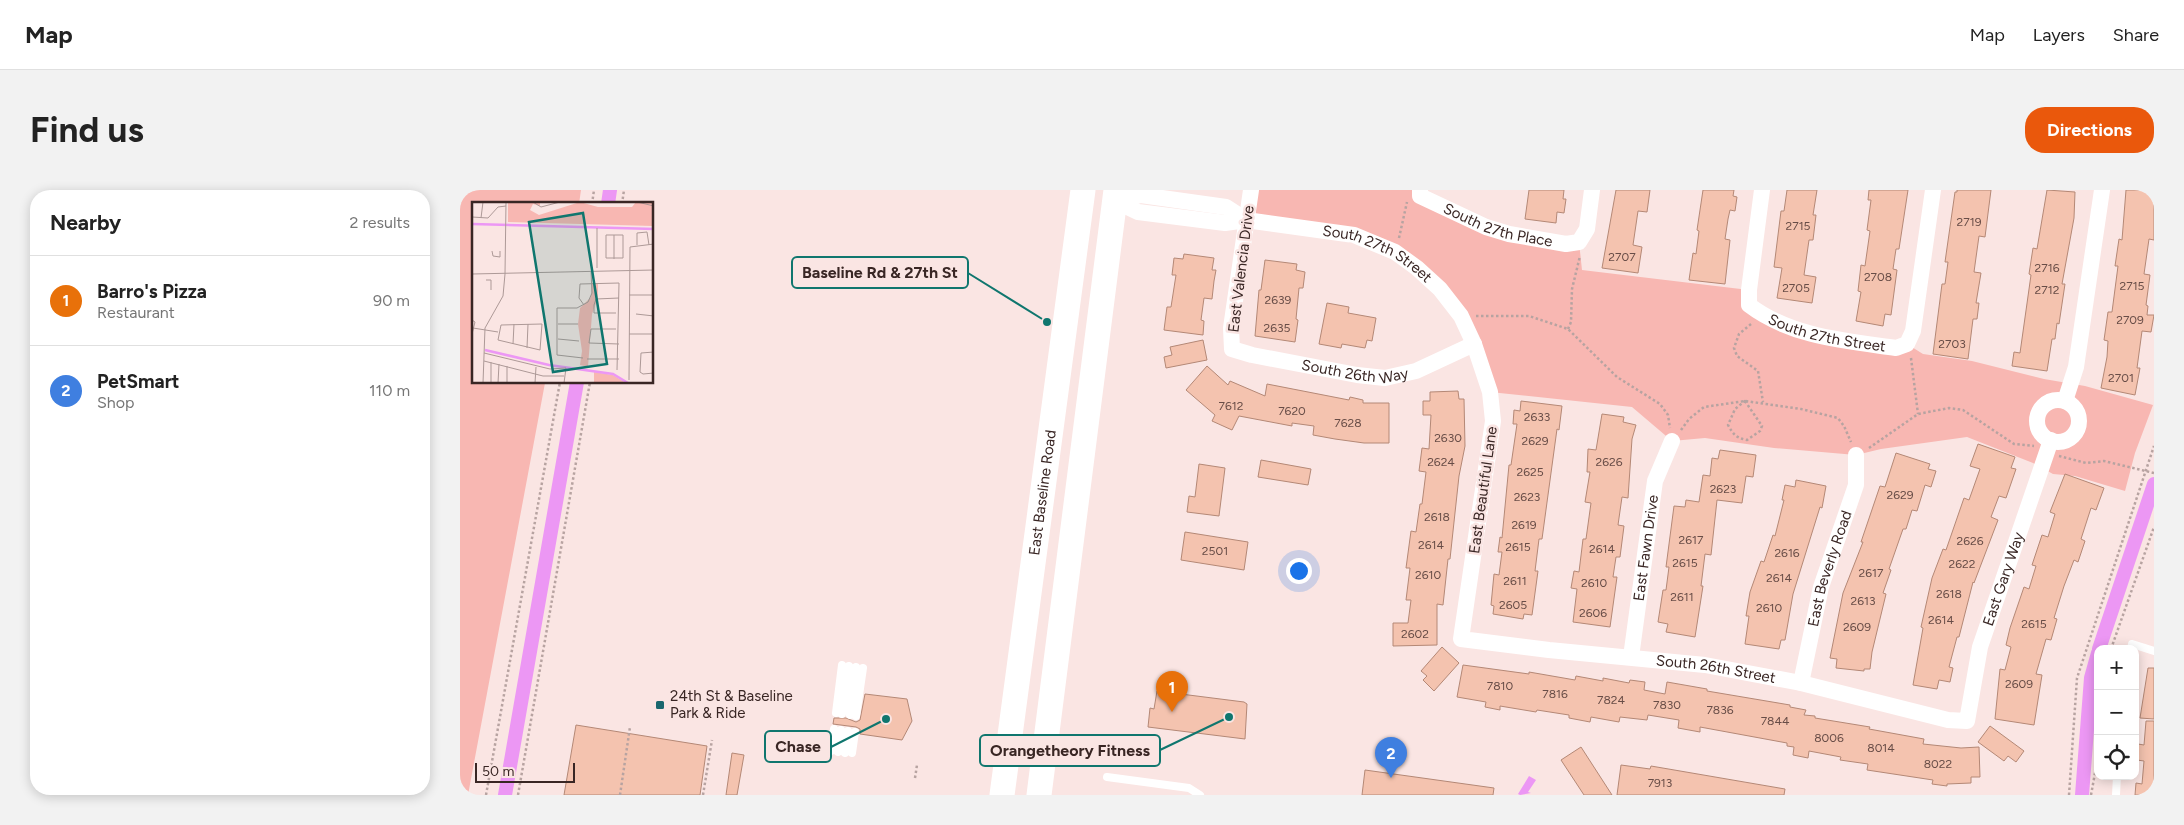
<!DOCTYPE html>
<meta charset="utf-8">
<style>
body{margin:0;font-family:Figtree,sans-serif;background:#f2f2f2;color:#222}
.controls{position:absolute;right:15px;bottom:15px;display:grid;overflow:hidden;border-radius:10px;box-shadow:0 2px 12px #0003}
.controls button{width:45px;height:45px;display:grid;place-items:center;padding:0;border:0;border-bottom:1px solid #e0e0e0;background:#fff;color:#222;font:25px sans-serif}
.scale{position:absolute;left:15px;bottom:12px;width:100px;box-sizing:border-box;padding-left:5px;border:2px solid #392624;border-top:0;font-size:14px;line-height:18px;white-space:nowrap;color:#392624;-webkit-text-stroke:4px #fae5e3;paint-order:stroke}
.you{position:absolute;left:838px;top:380px;width:18px;height:18px;margin:-12px;border:4px solid #fff;border-radius:50%;background:#1a73e8;box-shadow:0 0 0 8px #1a73e833}
.badge{display:grid;place-items:center;width:32px;height:32px;border-radius:50%;background:#ea580c;color:#fff;font-size:16px;font-weight:700}
.pin{position:absolute;translate:-50% -41px;filter:drop-shadow(0 1px 2px #0008)}
.pin::after{content:'';position:absolute;top:26px;width:18px;height:15px;background:inherit;clip-path:polygon(0 0,100% 0,50% 100%)}
.list{margin:0;padding:0;list-style:none}
h2{display:flex;justify-content:space-between;align-items:center;height:65px;margin:0;padding:0 20px;font-size:21px}
h2 small{font-size:16px;font-weight:400;color:#767676}
.list li{display:grid;grid-template-columns:32px 1fr auto;gap:15px;align-items:center;box-sizing:border-box;height:90px;padding:0 20px;border-top:1px solid #e0e0e0}
.list b{display:block;font-size:19px;white-space:nowrap}
.list p{margin:0;font-size:16px;white-space:nowrap;color:#767676}
.list em{font-size:16px;font-style:normal;color:#767676}
.icon{flex:none;width:28px;height:28px;fill:none;stroke:currentColor;stroke-width:2;stroke-linecap:round;stroke-linejoin:round}
.map{position:relative;flex:none;width:1694px;height:605px;overflow:hidden;border-radius:20px}
header{display:flex;align-items:center;gap:30px;box-sizing:border-box;height:70px;padding:0 25px;background:#fff;border-bottom:1px solid #e0e0e0}
header strong{font-size:24px}
nav{display:flex;gap:28px;margin-inline-start:auto;font-size:18px}
.intro{display:flex;align-items:center;justify-content:space-between;box-sizing:border-box;height:120px;padding:0 30px}
h1{margin:0;font-size:35px}
.button{padding:12px 22px;border-radius:20px;background:#ea580c;color:#fff;font-size:18px;font-weight:700}
main{display:flex;gap:30px;padding:0 30px}
aside{flex:1;background:#fff;border-radius:20px;box-shadow:0 2px 12px #0003}
.map>svg:first-child{display:block}
.green{fill:#f8b7b2}
.water{fill:#ec97f4}
.lines{fill:none;stroke-linecap:round;stroke-linejoin:round}
.canal{stroke:#ec97f4;stroke-width:14}
.building{fill:#f4c3af;stroke:#b48876}
.path{stroke:#b7a3a1;stroke-width:2.5;stroke-dasharray:2.5 2.5;stroke-linecap:butt}
.lane{stroke:#fff;stroke-width:8}
.street{stroke:#fff;stroke-width:16}
.primary{stroke:#fff;stroke-width:25}
.poi-dot{fill:#19676e;stroke:#fae5e3;stroke-width:2}
.labels{text-anchor:middle;stroke-width:5;stroke-linejoin:round;paint-order:stroke}
.number-label{font-size:12px;fill:#684d47}
.street-label{font-size:15px;fill:#392624;stroke:#fae5e3}
.poi-label{font-size:15px;fill:#392624;stroke:#fae5e3;text-anchor:start}
.inset-river{fill:none;stroke:#ec97f4;stroke-width:2.5}
.inset-road{fill:none;stroke:#ad9997;stroke-width:1}
.view{fill:#0f766e;fill-opacity:0.15;stroke:#0f766e;stroke-width:2.5}
.inset-edge{fill:none;stroke:#392624;stroke-width:2.5}
.leader{fill:none;stroke:#0f766e;stroke-width:2}
.callout-dot{fill:#0f766e;stroke:#fae5e3;stroke-width:2}
.callout{fill:#fae5e3;stroke:#0f766e;stroke-width:2}
.callout-label{font-size:16px;text-anchor:middle;font-weight:bold;fill:#392624}
</style>
<header>
<strong>Map</strong>
<nav><a>Map</a><a>Layers</a><a>Share</a></nav>
</header>
<div class="intro"><h1>Find us</h1><a class="button">Directions</a></div>
<main>
<aside>
<h2>Nearby<small>2 results</small></h2>
<ul class="list">
<li><span class="badge" style="background:#e8710a">1</span><div><b>Barro's Pizza</b><p>Restaurant</p></div><em>90 m</em></li>
<li><span class="badge" style="background:#3f7fe0">2</span><div><b>PetSmart</b><p>Shop</p></div><em>110 m</em></li>
</ul>
</aside>
<div class="map">
<svg width="1694" height="605" viewBox="0 0 1694 605">
<rect width="100%" height="100%" fill="#fae5e3"/>
<!-- green -->
<path class="green" d="M0,0h121l-2,14h-105v178l71,1 -77,412h-8z
M791,0h169l66,37 93,15 3,28 167,20v15l66,31 92,8 16,10 49,7 72,18 41,7 68,19 -18,48 -10,38 -50,-15 -22,-2 -20,-11 -66,-26 -86,12 -25,6 -82,-7 -69,-10 -33,3 -40,-34 -142,-15 -29,-76 -66,-64 -149,-32z"/>
<!-- water -->
<path class="water" d="M1069,586l7,4 -8,12 3,1 -11,2 -2,-1z"/>
<g class="lines">
<!-- canal -->
<path class="canal" d="M148,14l2,-14
M1639,459l55,-165
M45,605l72,-413
M1622,605l9,-117 7,-25"/>
</g>
<!-- building -->
<path class="building" d="M1069,0h35l-1,9h3l-2,14 -7,-1 -1,11 -31,-4z
M1156,0h34l-3,22 -9,-1 -5,34 9,2 -4,26 -36,-5z
M1243,0h31l-1,6 4,1 -2,14 -5,-1 -2,9 -3,20 5,1 -5,44 -36,-4 4,-27 3,1 3,-23 -2,-1z
M1327,0h30l-4,25h3l-3,25h-4l-5,35 12,2 -4,26 -35,-5 5,-30 -8,-1 7,-56h3z
M1409,0h39l-9,59h-3l-3,20 4,1 -6,45 -6,-1 -2,12 -27,-5 5,-29 -3,-1 3,-26 4,1 5,-35 -3,-1 4,-30h-3z
M1497,0h34l-6,47 -6,-1 -5,36 7,1 -5,30h3l-2,16h-4l-5,40 -35,-5 9,-70h3l3,-22h-3l10,-70h2z
M1587,0l28,2 -1,26 -12,66h3l-6,40 -2,-1 -2,16h-3l-5,32 -35,-5 2,-14 6,1 11,-78 -2,-1 4,-26 4,1z
M1666,0h28v50l-5,-1 -5,35 6,1 -4,30 2,1 -1,9h7l-3,17 -9,-1 -5,37h3l-5,27 -34,-7 6,-31 1,-16 -4,-1 4,-28h4l6,-46h-3l4,-27 3,1z
M724,64l30,4 -2,12h4l-2,11 -2,18 -8,-1 -3,22 3,1 -1,14 -39,-5 3,-23h4l5,-32h-4l2,-17 9,1z
M805,70l32,4 -1,6 9,2 -2,16h-4l-3,31 2,1 -3,22 -40,-6 4,-46h2z
M867,113l22,4 -1,6 28,5 -4,23 -5,-1 -2,8 -23,-4 -1,4 -22,-4z
M743,150l4,20 -41,8 -2,-11 8,-2 -2,-8z
M747,176l21,19 2,-4 35,15 2,-12 82,16 1,-3 13,3v3h26v40h-25l-29,-4 -22,-4 1,-9 -22,-3v3l-53,-10 -7,14 -20,-9 3,-6 -29,-25z
M998,201l1,8h5l1,47 -6,30 -9,83h-2l-5,46 -6,-1v41l-44,1v-23h15l3,-23h-5l4,-32h-4l5,-37 5,1 4,-28h2l4,-32 -7,-1 3,-23 7,1 2,-34h-8v-14h7v-9z
M1061,211l41,5 -3,24 -2,-1 -15,110h-3l-4,32h3l-6,44 -8,-1 -1,5 -30,-5 1,-8 -3,-1 3,-31 5,1 3,-23h-4l2,-15 2,1 7,-73h2l6,-41h-4l1,-14 6,1z
M1142,224l22,3 -1,5 13,3 -4,14 -4,59 -6,-1 -4,28 6,1 -4,31h-4l-3,20h4l-7,50 -37,-5 4,-33 -6,-1 3,-17 5,1 4,-33h3l5,-36 -6,-1 5,-30h-3l1,-23 8,1z
M1518,254l37,13 -4,11 5,1 -10,29 -7,-2 -8,21 7,3 -24,63 -1,-1 -14,55h-2l-8,30 4,1 -3,14 -11,-2 -2,9 -24,-4 10,-57 -2,-1 11,-49 11,-29 3,1 18,-52 5,2 11,-31 -10,-3z
M1260,260l36,5 -3,22 -7,-1 -4,27 -25,-3 -6,55 -6,-1 -4,32h2l-8,51 -29,-5 2,-8 -10,-2 5,-32h3l3,-23h-3l8,-61 11,1 1,-7 13,2 4,-27 7,1 2,-18 6,1z
M1436,263l34,11 -2,5 8,2 -5,16 -6,-2 -8,26 -5,-1 -6,19h-3l-14,40 2,1 -8,23 3,1 -14,58 -2,17h-6v2l-28,-3 1,-9 -7,-1 13,-65 20,-51h-2l19,-56 5,1z
M801,270l50,9 -3,16 -50,-8z
M739,274l26,4 -6,48 -32,-4 2,-16 6,1z
M1605,284l39,14 -8,22 -5,-2 -10,31 4,2 -7,21 -4,-2 -10,26 -10,32 3,1 -6,21 -5,-1 -10,35 6,1 -8,50 -39,-6 5,-50 5,1 6,-23 -5,-2 4,-17 14,-41 5,2 7,-23 -4,-1 10,-30 6,2 7,-23 -5,-2z
M1336,290l30,6 -4,22 -2,-1 -27,87 -8,46h-4l-2,9 -34,-5 4,-28h-3l4,-24 11,-31 3,1 9,-27 2,1 9,-36h-2l3,-15 10,2z
M725,342l63,10 -4,28 -63,-10z
M982,457l17,16 -25,28 -11,-11 4,-4 -6,-5z
M1003,475l66,9v-2l46,8 1,-4 27,5v-3l26,5 1,-3 15,2 -1,8 21,4 2,-12 40,7v2l83,14v2l16,3 -2,5 11,1v2l55,9 -1,2 55,10 -1,5 38,4 18,-1 1,30h-9v6l-24,1v2l-15,-2 1,-4 -66,-10 1,-6 -28,-4 1,-3 -32,-6 -1,7 -15,-3 1,-8 -7,-1v-3l-87,-16v5l-22,-4 1,-8 -31,-5 -1,5 -27,-3 -1,5 -28,-5 -1,5 -21,-4v-3l-32,-5 -1,2 -36,-6v4l-15,-3 1,-5 -29,-5z
M1688,478h6v51l-14,-1z
M697,501l87,11 3,2 -2,35 -97,-12 2,-19 4,1z
M405,504l42,5 5,22 -10,19 -42,-6v-5l-4,-2 -23,-3 1,-6h12l10,4 4,-2z
M1686,531h8v74h-19l1,-12 6,1 2,-23 -7,-1 1,-16 6,1z
M116,535l131,21 -7,49h-136z
M1530,536l34,25 -8,11 -8,-6 -4,5 -26,-19z
M1121,557l31,48h-28l-23,-35z
M272,563l12,2 -7,40h-11z
M1161,575l29,4 1,-3 134,23 -1,6h-167z
M905,580l129,18 -1,7h-131z"/>
<g class="lines">
<!-- path -->
<path class="path" d="M132,14l2,-14
M162,14l2,-14
M939,48l8,-36
M1016,126h53l39,13 49,48 43,27 8,11 2,13
M1291,134l-12,10 -5,14 3,8 21,15 5,31
M1108,139l3,-7 1,-33 8,-33
M1451,168l7,56
M1285,211l17,25 -2,5 -13,9c-11,-2 -14,-6 -19,-15l7,-16z
M1221,240l8,-11 15,-12 41,-6 56,8 37,9 6,8 7,16
M1409,258l49,-34 31,-6 14,2 51,34 20,2
M1599,266l27,7 18,-2 50,12
M1651,459l43,-122
M455,588l2,-13
M26,605l74,-413
M58,605l72,-413
M160,605l10,-68
M243,605l9,-55
M1609,605l8,-117 77,-232
M1631,605l4,-22 3,-47"/>
<!-- lane -->
<path class="lane" d="M1671,459l1,-5 22,7
M376,523l6,-48
M382,524l7,-48
M390,525l6,-48
M396,526l7,-48
M371,561l3,-22
M378,562l3,-22
M385,563l3,-22
M392,563l3,-21
M647,587l82,11 11,7
M1656,605l1,-19"/>
<!-- street -->
<g class="street">
<path id="s1" d="M791,0l-20,138 1,21 20,6 105,20 28,3 31,-7 58,-27"/>
<path id="s2" d="M960,0v6l66,31 23,7 57,10 13,-2 8,-13 5,-39"/>
<path id="s3" d="M1302,0l-13,100v15c42,32 97,36 147,43l11,-4 6,-13 20,-141"/>
<path id="s4" d="M655,11l23,11 87,11 21,-3 108,15 41,17 22,16 23,21 21,27 13,28 16,48 3,29 -32,218 88,11 156,15 96,18 147,37 19,1 13,-74 71,-207"/>
<path d="M655,11l26,-6 85,12 20,13"/>
<circle cx="1598" cy="231" r="21"/>
<path d="M1605,211l11,-34 26,-177"/>
<path id="s5" d="M1171,467l24,-176 17,-40"/>
<path id="s6" d="M1341,493l20,-96 35,-102v-30"/>
</g>
<!-- primary -->
<g class="primary">
<path id="s7" d="M542,605l81,-605"/>
<path d="M579,605l77,-605"/>
</g>
</g>
<!-- markers -->
<rect class="poi-dot" x="195" y="510" width="10" height="10" rx="2.5"/>
<g class="labels">
<!-- number labels -->
<g class="number-label">
<text x="1509" y="36">2719</text>
<text x="1338" y="40">2715</text>
<text x="1162" y="71">2707</text>
<text x="1587" y="82">2716</text>
<text x="1418" y="91">2708</text>
<text x="1672" y="100">2715</text>
<text x="1336" y="102">2705</text>
<text x="1587" y="104">2712</text>
<text x="818" y="114">2639</text>
<text x="1670" y="134">2709</text>
<text x="817" y="142">2635</text>
<text x="1492" y="158">2703</text>
<text x="1661" y="192">2701</text>
<text x="771" y="220">7612</text>
<text x="832" y="225">7620</text>
<text x="1077" y="231">2633</text>
<text x="888" y="237">7628</text>
<text x="988" y="252">2630</text>
<text x="1075" y="255">2629</text>
<text x="981" y="276">2624</text>
<text x="1149" y="276">2626</text>
<text x="1070" y="286">2625</text>
<text x="1263" y="303">2623</text>
<text x="1440" y="309">2629</text>
<text x="1067" y="311">2623</text>
<text x="977" y="331">2618</text>
<text x="1064" y="339">2619</text>
<text x="1231" y="354">2617</text>
<text x="1510" y="355">2626</text>
<text x="971" y="359">2614</text>
<text x="1058" y="361">2615</text>
<text x="1142" y="363">2614</text>
<text x="755" y="365">2501</text>
<text x="1327" y="367">2616</text>
<text x="1225" y="377">2615</text>
<text x="1502" y="378">2622</text>
<text x="1411" y="387">2617</text>
<text x="968" y="389">2610</text>
<text x="1319" y="392">2614</text>
<text x="1055" y="395">2611</text>
<text x="1134" y="397">2610</text>
<text x="1489" y="408">2618</text>
<text x="1222" y="411">2611</text>
<text x="1403" y="415">2613</text>
<text x="1053" y="419">2605</text>
<text x="1309" y="422">2610</text>
<text x="1133" y="427">2606</text>
<text x="1481" y="434">2614</text>
<text x="1574" y="438">2615</text>
<text x="1397" y="441">2609</text>
<text x="955" y="448">2602</text>
<text x="1559" y="498">2609</text>
<text x="1040" y="500">7810</text>
<text x="1095" y="508">7816</text>
<text x="1151" y="514">7824</text>
<text x="1207" y="519">7830</text>
<text x="1260" y="524">7836</text>
<text x="1315" y="535">7844</text>
<text x="1369" y="552">8006</text>
<text x="1421" y="562">8014</text>
<text x="1478" y="578">8022</text>
<text x="1200" y="597">7913</text>
</g>
<!-- street labels -->
<g class="street-label">
<text dy="5" stroke="none"><textPath href="#s2" startOffset="90">South 27th Place</textPath></text>
<text dy="5" stroke="none"><textPath href="#s4" startOffset="272">South 27th Street</textPath></text>
<text transform="translate(781 79) rotate(-83)" y="5">East Valencia Drive</text>
<text dy="5" stroke="none"><textPath href="#s3" startOffset="200">South 27th Street</textPath></text>
<text dy="5" stroke="none"><textPath href="#s1" startOffset="286">South 26th Way</textPath></text>
<text transform="translate(1023 300) rotate(-82)" y="5">East Beautiful Lane</text>
<text dy="5" stroke="none"><textPath href="#s7" startOffset="305">East Baseline Road</textPath></text>
<text dy="5" stroke="none"><textPath href="#s5" startOffset="110">East Fawn Drive</textPath></text>
<text dy="5" stroke="none"><textPath href="#s6" startOffset="118">East Beverly Road</textPath></text>
<text dy="5" stroke="none"><textPath href="#s4" startOffset="1372">East Gary Way</textPath></text>
<text dy="5" stroke="none"><textPath href="#s4" startOffset="968">South 26th Street</textPath></text>
</g>
<!-- poi labels -->
<g class="poi-label">
<text x="210" y="511">24th St &amp; Baseline<tspan x="210" dy="17">Park &amp; Ride</tspan></text>
</g>
</g>
<!-- overview -->
<g transform="translate(12 12)">
<rect width="181" height="181" fill="#fae5e3"/>
<path d="M36,0h32v4l-7,-2 -3,6 9,5 41,-13 18,5h34l4,-5h17v24l-145,-4zM120,81h6v15l-6,16 -4,53 -8,-2 2,-14 -4,-27 2,-16 11,-11zM122,170l19,3 13,8h-32z" fill="#f8b7b2"/>
<path class="inset-river" d="M0,22l182,5M13,148l64,15 64,9 15,9"/>
<path class="inset-road" d="M61,0l8,5 19,-5M165,0l17,4M0,15l16,1 10,-11 8,-1M9,16l2,-16M125,26v40M134,33h17v23h-17zM165,43v-12l10,-1 2,13M20,49l1,5 7,1v-6M142,57v-24M0,72l182,-4M33,72l1,-72M14,78h5v10M157,93h25M112,103l-5,-7 1,-14 39,-1 -2,87M144,111h-22v-8l2,-6 23,-1M164,112l18,2M0,118l3,2 -3,12M70,122l-2,26 -42,-10 3,-15zM86,122h20M1,126l25,4M144,127h-25l-2,14 30,1M157,132h25M86,137l21,2M41,142l1,-20M55,146l1,-24M182,150l-13,1 -1,19 3,2 11,-1M12,151l66,16 16,-1 -2,15M111,156l-26,-3v-47h20l11,-6 4,-9 -1,-22M115,157h32M12,159l59,15h21M157,178l1,-133 24,-3M11,181l2,-55 18,-32 2,-22M19,181v-21M26,181l1,-19M35,181v-17M63,181l1,-16"/>
<path class="view" d="M111,11l24,151 -54,8 -24,-150z"/>
<rect width="181" height="181" class="inset-edge"/>
</g>
<!-- callouts -->
<path class="leader" d="M587 132L508 83M426 529L371 557M769 527L700 560"/>
<g class="callout-dot">
<circle cx="587" cy="132" r="5"/>
<circle cx="426" cy="529" r="5"/>
<circle cx="769" cy="527" r="5"/>
</g>
<g class="callout">
<rect x="332" y="67" width="176" height="31" rx="5"/>
<rect x="305" y="541" width="66" height="31" rx="5"/>
<rect x="520" y="545" width="180" height="31" rx="5"/>
</g>
<g class="callout-label">
<text x="420" y="88">Baseline Rd &amp; 27th St</text>
<text x="338" y="562">Chase</text>
<text x="610" y="566">Orangetheory Fitness</text>
</g>
</svg>
<div class="controls">
<button>+</button>
<button>−</button>
<button><svg class="icon" aria-label="locate" viewBox="0 0 24 24"><circle cx="12" cy="12" r="6"/><path d="M12 2v4M12 18v4M2 12h4M18 12h4"/></svg></button>
</div>
<div class="scale">50 m</div>
<div class="you"></div>
<div class="pin badge" style="left:712px;top:522px;background:#e8710a">1</div>
<div class="pin badge" style="left:931px;top:588px;background:#3f7fe0">2</div>
</div>
</main>
